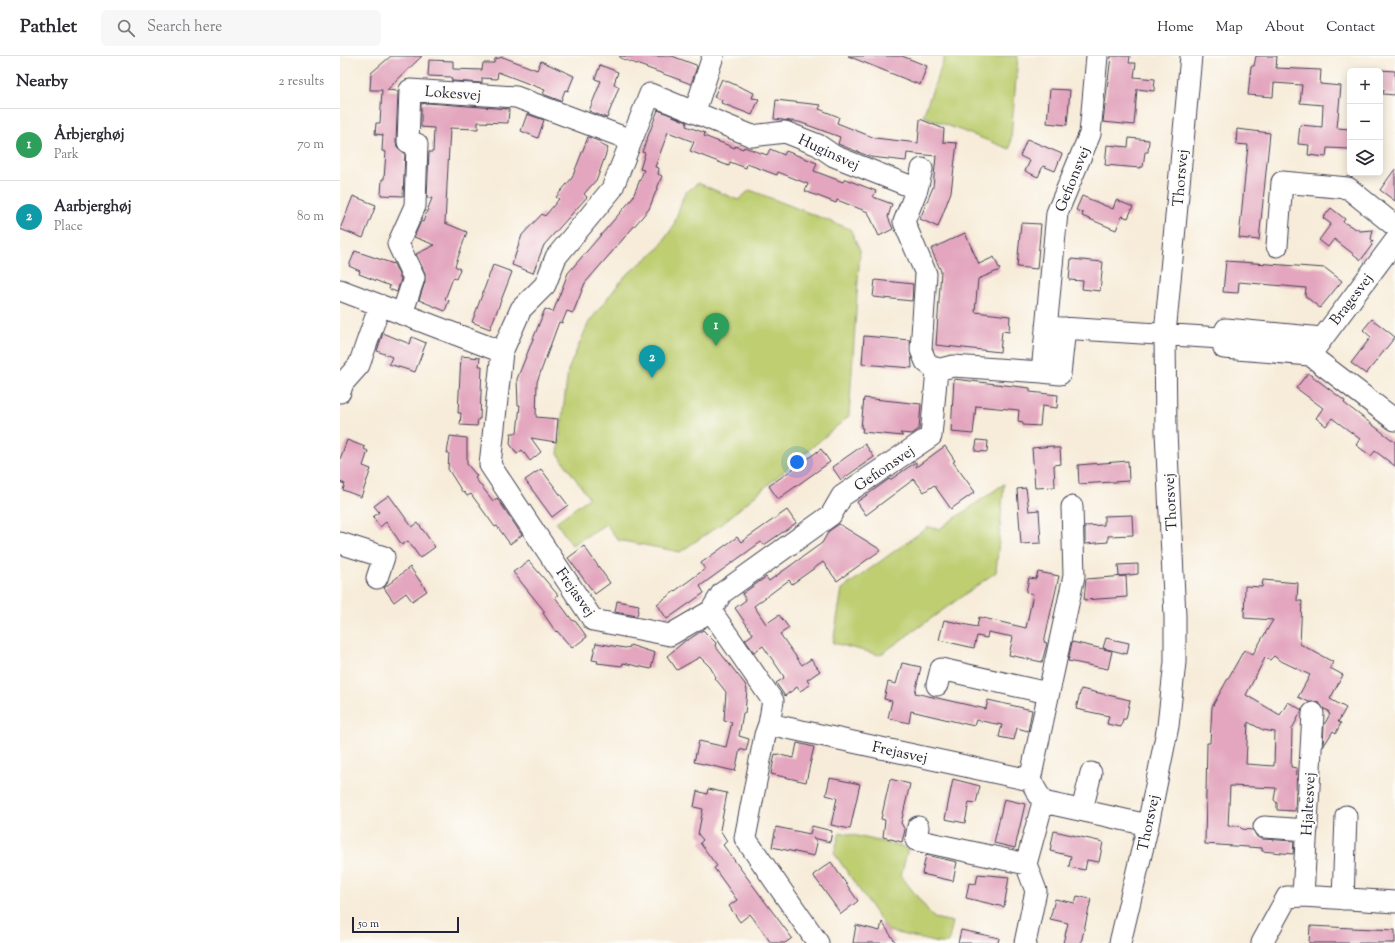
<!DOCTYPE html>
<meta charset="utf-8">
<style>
body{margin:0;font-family:"Sorts Mill Goudy",serif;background:#f7f7f7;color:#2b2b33}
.controls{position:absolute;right:12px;top:12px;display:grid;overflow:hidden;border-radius:6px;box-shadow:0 2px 10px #0003}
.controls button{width:36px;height:36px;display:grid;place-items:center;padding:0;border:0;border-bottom:1px solid #e1e1e2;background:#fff;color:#2b2b33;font:20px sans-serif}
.scale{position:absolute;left:12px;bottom:10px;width:107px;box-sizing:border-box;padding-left:4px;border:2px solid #22223b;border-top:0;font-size:11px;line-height:14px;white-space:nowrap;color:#22223b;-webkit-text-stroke:3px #fdfcf7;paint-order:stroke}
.you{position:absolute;left:457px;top:406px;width:14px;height:14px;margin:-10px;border:3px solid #fff;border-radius:50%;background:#1a73e8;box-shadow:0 0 0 6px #1a73e833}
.badge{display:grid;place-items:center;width:26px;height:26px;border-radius:50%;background:#d1495b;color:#fff;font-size:13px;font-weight:700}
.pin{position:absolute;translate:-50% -33px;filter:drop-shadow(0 1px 2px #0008)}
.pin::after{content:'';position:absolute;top:21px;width:14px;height:12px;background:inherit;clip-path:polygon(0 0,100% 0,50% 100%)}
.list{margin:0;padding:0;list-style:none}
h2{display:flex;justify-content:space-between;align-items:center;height:52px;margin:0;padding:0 16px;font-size:17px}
h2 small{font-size:13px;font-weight:400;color:#7c7c81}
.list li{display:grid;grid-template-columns:26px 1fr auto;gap:12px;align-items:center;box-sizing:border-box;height:72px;padding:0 16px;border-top:1px solid #e1e1e2}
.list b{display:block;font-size:15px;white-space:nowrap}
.list p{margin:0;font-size:13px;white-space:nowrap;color:#7c7c81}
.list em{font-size:13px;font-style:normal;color:#7c7c81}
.icon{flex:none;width:22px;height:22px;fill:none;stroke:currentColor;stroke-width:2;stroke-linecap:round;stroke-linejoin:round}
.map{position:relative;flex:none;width:1055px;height:887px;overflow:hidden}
header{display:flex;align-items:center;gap:24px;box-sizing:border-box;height:56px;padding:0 20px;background:#fff;border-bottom:1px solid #e1e1e2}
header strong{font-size:19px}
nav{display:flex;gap:22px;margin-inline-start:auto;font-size:14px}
.search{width:280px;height:36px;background:#f7f7f7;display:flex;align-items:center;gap:10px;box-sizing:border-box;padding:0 14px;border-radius:6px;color:#7c7c81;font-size:15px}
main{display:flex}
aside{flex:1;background:#fff}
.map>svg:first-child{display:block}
.green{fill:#bece71;stroke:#707856}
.building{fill:#e3a6be;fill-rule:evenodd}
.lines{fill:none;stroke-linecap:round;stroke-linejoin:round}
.minor-casing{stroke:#424053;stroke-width:23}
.minor{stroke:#fff;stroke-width:21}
.labels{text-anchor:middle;stroke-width:4;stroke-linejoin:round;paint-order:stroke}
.street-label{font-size:15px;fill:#22223b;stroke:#fdfcf7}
</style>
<header>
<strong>Pathlet</strong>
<div class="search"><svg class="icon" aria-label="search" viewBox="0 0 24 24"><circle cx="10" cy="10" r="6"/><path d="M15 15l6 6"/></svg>Search here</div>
<nav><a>Home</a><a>Map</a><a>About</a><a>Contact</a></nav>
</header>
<main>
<aside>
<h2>Nearby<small>2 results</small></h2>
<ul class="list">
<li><span class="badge" style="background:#2e9e5b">1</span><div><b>Årbjerghøj</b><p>Park</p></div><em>70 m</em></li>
<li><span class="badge" style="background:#0f9aa8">2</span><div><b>Aarbjerghøj</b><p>Place</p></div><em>80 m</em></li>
</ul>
</aside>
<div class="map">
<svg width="1055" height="887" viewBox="0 0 1055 887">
<rect width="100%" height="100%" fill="#fdfcf7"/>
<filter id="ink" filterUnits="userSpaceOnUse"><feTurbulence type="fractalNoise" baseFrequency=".025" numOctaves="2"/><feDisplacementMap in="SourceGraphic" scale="8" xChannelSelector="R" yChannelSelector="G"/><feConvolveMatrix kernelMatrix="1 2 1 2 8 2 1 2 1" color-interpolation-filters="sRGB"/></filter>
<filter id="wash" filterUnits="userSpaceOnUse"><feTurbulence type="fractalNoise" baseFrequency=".012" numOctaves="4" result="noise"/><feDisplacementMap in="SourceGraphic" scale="16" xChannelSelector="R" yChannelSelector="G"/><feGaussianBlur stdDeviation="0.9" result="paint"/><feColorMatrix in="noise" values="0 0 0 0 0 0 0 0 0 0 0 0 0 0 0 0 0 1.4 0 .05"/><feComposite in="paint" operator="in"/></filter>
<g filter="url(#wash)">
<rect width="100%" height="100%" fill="#f7ecd9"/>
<!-- green -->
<path class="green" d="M605,0h73l-8,93 -87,-33z
M358,127l40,17 12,-10 100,39 10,21 -11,166 -125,106 -44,30 -62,-12 -12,-16 -34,21 -16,-23 33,-24 -31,-44 10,-84 21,-48 36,-46 32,-26 16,-23 11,-33z
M664,428l-8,88 -116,83 -47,-12 9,-54 86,-62 11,2z
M500,776l68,16 -7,28 33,42 19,4 -5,21h-9l-51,-12 -54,-78z"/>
<g id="blocks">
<!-- building -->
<path class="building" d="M51,0h31l-35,34 11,1 -2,51 1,5 8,6 -2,43 -22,-1 1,-16h2l2,-27 -4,-1 1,-16 -8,-1 1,-11h4l2,-33h-12l1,-17z
M280,0h52l24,9 1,2 -6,17 -71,-26z
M508,0h54l25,10 -7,19z
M771,0h19l-1,7h7l-2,14 21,2 -1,12 -17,-2 -3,36 -31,-3z
M916,0h21l-1,12 45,2 -1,14 21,2 -4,42 13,1v19l-2,1 -21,-1 -1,9 -18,-2 1,-10 -11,-1 2,-19 22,2 1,-22 -23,-2 2,-18 -28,-2 -1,14 -25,-2 3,-29h3z
M163,1l34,13 4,-9 33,15 -6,15 -3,-1 -4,11 -18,-7 2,-4 -47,-18 -1,7 -15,-1v5l-30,-2 -1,-4 -23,-1 1,-16 24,1v8l29,1 1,-7h11l1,-4z
M260,9l18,7 -4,12 5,3 -12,31 -18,-7 12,-30 -6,-2z
M1040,14l15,1v24l-12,-1 1,-4h-4z
M382,23l32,14 -2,5 7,1 -7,16 -31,-12 1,-3 -8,-3z
M710,33l20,1 -3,35 -20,-2z
M436,44l45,5 -2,4 20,8 -2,6 38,15 43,5 2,-24 24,10 -1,13 14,1 -6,49 -13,35 -18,-8 13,-32 3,-31 -29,-3 -1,8 -35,-4 -33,-13 2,-7 -41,-15 -25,-3z
M87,47l82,6 -1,14 -30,-1v7l-28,-1 -5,95 22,9 -12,34 5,3 -4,10 -3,-1 -8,21 4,1 -4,11 -26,-11 6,-18v-9l-9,-19 19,-9 -21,-8 7,-16 2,1 9,-24h-5l2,-46h4l1,-24 -13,-1v-23z
M318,54l29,12 -1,4 19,7 -1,3 31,12v-2l8,3 1,-2 23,8 3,-6 14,6 2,-4 31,12 -3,8 29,11 2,-3 31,12 -3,6 19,7 -4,13 5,12 -14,7 -11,-24 -31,-12 -1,3 -31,-12 3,-7 -30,-12 -1,3 -30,-11 -1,4 -16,-6 -1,4 -39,-15 4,-9 -26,-10 -13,35 4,1 -1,6 4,2 -13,33 -64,74 -12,30 -6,-2 -5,12 -3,-1 -22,60 -1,35 22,2 -2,23 -25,-4 10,14 -11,9 -8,-11 -5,4 -7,-10 1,-11h6l3,-28h-2l-1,-26 28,-70 8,3 15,-39 64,-74 12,-29 -4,-1 5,-16 -3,-1z
M187,58l17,6 -6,18 -17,-7z
M897,73l33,4 -11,107 -20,-2 9,-93 -12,-1z
M248,81l13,5 -1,2 8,4 -11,31 -13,15 3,3 -43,48 -11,28 -21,-8 10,-30 20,-21 3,2 14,-17 -3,-2 16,-19z
M789,82l20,2 -1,12h-3l-2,15h-3v1l-35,-3 2,-20 21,2z
M687,83l35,15 -7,17 -12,-5 -5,11 -13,-6 5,-10 -10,-5z
M1055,113v32l-15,-11z
M13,140l23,9 -13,33 -23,-9z
M742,140l31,13 3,-9 17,7 -5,11 -6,-2 -6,14 -34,-14 1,-3 -7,-3z
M991,152l14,11 -2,3 17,9 13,-1 -2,9 2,2 -2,3 1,1 -11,15 -27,-21 -6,8 -9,-7 12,-16 -8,-6z
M681,167l20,1 -4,45 -20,-2z
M625,177l14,31 15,-7 6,13 -22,9 -3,33 35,4 -1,16 -7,-1 -2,21 -64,-7 5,-74 -10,-22z
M15,195l39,13 7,15 -4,13 -8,-3 1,-3 -31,-12 1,-3 -11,-5z
M731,203l32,3 -3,29 -18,-2 1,-8 -14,-1z
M886,205l99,7 17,13 -22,27 -15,-12 1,-8 -67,-6 -1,11 -15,-1z
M153,209l19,7 -22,57 -18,-7z
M535,224l38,4 -1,17 -39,-4z
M1032,263l23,18 -29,37 -15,-11 20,-26 -8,-7z
M43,277l27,11 2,-7 14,6 -11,29 -26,-8 3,-7 -15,-6z
M524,280l46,4 2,28 -50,-4z
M121,300l19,2 -1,8h3l-2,53h-2l-1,7 -17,-1 1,-12h-3z
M968,317l37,28 -1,2 51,39v24l-20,-15 -4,5 -15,-11 4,-6 -28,-21 -6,8 -10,-8 7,-10 -27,-20z
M614,323l76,9v4l28,3 -1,13 -15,-2 -2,20 -17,-1v-3l-5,-1 1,-11 -43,-4 -3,28 -22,-2z
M524,342l57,6 -2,25 -7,5 -12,-1 3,3 -41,-4 1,-4h-2z
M110,380l17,2v26l10,12 -2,2 18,23 4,-3 25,37 -12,9 -13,-18 -2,1 -24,-33 -4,2 -3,-4 -1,1 -15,-24 1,-16h-2z
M7,384l18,7 -1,2 4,2 -5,15 8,3 -10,28 -18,-7 2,-6 -5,-2v-23z
M637,384l11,1 -1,11 -12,-1z
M525,388l9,13 -33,23 -9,-13z
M605,390l10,15 -2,1 22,30 -24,17 -17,-24 -10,7 -10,-13 -48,36 -9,-13 32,-23 1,1 26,-18v5z
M713,390v2h7l1,16 -7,1 1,22 -20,1 -3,-40z
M481,393l9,13 -52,37 -9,-13z
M788,405l1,20 -50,3 -1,-19z
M201,413l27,36 -16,12 -27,-37z
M686,432l3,23 10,-1 2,33 -20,1 -4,-55z
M49,439l23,32 6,-4 17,24 -15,11 -12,-17 -6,4 -16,-23 -6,5 -7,-10 6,-5 -5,-6z
M447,454l9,13 -32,22 -3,-3 -61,44 4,7 -37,26 -10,-15 48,-35 -4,-6 36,-26 4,5z
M792,459l1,20 -25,1v6l-23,2v-18l19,-1v-9z
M499,468l42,26 -44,31 -14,-19 -31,22 -3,-4 -35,26 12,18 13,-9 10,13 -9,6 22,31 9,-6 9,12 -13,9 3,5 -10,6 -3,-4 -12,9 -9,-13 8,-5 -1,-3 -20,-29 -9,6 -9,-12 8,-6 -18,-26 11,-8 -4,-6 24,-17 3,4 53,-38 7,-12z
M244,490l26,37 -15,11 -27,-36z
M189,505l29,34 -3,2 17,23 4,2 11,15 -15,11 -15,-17 -1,1 -13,-19 2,-1 -32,-40z
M798,508v10l-19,2 -1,-11z
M70,511l17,24 -15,10 -6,-8 -12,9 -10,-14z
M698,516l21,4 -15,66 3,1 -5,19 -33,-7 4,-18 -25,-5 -1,6 -10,-2 -3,12 -35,-8 5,-20 33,7 2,-10 47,11 7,-34 -7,-2 3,-14 7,1z
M786,520l1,21 -43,3 2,-21z
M923,524l35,3 -1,18h5l-2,43 33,18 -3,6 13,7 -13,24 16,9 -8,14 3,1 -5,10 -3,-2 -10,16 1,-22 6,-11 -2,-1 1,-2 -5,-2 -5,-6 -10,-1 -11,-5 12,-22 -31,-15 -5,-4 -4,4 -5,-2 -19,37 34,20 8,-13 14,8 -10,19 -1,38 6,1 -2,43 -18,-1v-7l-3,-3 2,-12 -46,-2 -2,40h11l3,3 11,1 4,7 6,2 31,2 -1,13 -31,-3v-3l-57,-4 2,-101h3l2,-36 32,-57 9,4 20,-34 -29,-2 1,-32 17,1zM908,666l15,8 12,2 -1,34 -28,-2z
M277,545l22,4 -2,11 -22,-4z
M363,574l13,13 -1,3 30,38 2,6 -2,23h-2l-4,23 10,3 -3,12 -6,-2 -5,22 -41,-9 5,-21 27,6 6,-25 -8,-1 2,-29 -11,-14 1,-1 -6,-10 -10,-10 -23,13 -10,-14 19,-16h2z
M766,582l23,5 -2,11 -24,-6z
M732,586l40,9 -4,18 -40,-8z
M256,587l29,5 5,-1v-2l25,8 -4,16 -28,-6 -1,3 -25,-3 1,-2 -6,-1z
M562,607l19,4 -6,26 71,16 2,-9 44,10 -4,21 -11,-3 -3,12 -15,-3 3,-12 -26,-5 -2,6 -63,-15 -2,12 -21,-5 4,-17 -8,-2 4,-17 8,2z
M741,633l49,11 -4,19h-3l-2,8 -14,-3 2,-8 -33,-7z
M457,687l17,4 -8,35 -35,-8 4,-20 19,4z
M490,722l30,6 -10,45 -19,-4 6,-27 -11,-3z
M550,723l20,5 -9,39 4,7 -3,12 -19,-5 2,-17 -4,-1z
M613,723l27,7 -4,17 -7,-1 -4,21 -20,-4z
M368,733l19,4 -7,37 7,11 -4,4 69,93 -7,5h-14l-21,-29 -10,8 -11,-16 8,-6 -23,-32 3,-2 -17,-23 3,-3 -5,-6 5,-25 -9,-2 3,-16 10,3z
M664,743l21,5 -10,44 -21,-5z
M472,770l20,5 -2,11 -17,-4 4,5 -3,13 -42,-9 4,-20 34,7z
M714,775l49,11 -4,20 -12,-2 -2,10 -16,-3 2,-11 -21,-5z
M586,799l31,7 -4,19 -31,-7z
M491,806l27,39 -17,13 -28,-39z
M638,818l31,3 -5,30 -38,-9 3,-15 7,1z
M737,840l14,3 -10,44h-18l5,-20 -18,-4 5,-20 20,4z
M542,866l14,21h-43l3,-18 24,6z
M970,870l85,4v13h-86z
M621,874l38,8 -1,5h-40z"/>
</g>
</g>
<g filter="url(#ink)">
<use href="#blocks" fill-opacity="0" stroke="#424053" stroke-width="1"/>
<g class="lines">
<!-- minor casing -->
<g class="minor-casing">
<path id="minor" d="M355,55l18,-55
M582,113l-5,20 -13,33 22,52 -5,76 5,12 11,8
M937,190l5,-64 66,6 47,38
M0,234l162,62 19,-43 24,-24 11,-28 56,-68 38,-95 102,42 33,-4 33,13 16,11 83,33
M62,258l12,-36 -16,-34 17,-38 2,-62 -9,-2 2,-52 106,7 115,43
M706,271l175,11 3,10 86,7 85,-114
M881,282l5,-9 96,9
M162,296l-12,113 103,155 77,15 41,-24 62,90 -4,23 261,56 13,22 105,23
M970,299l85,65
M702,316l18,2 5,-46
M0,336l3,-9 16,-18 21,-60
M0,487l44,14 -7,21
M371,555l11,-18 109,-78 11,-19 89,-60 6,-66 16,-4 89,6 15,-159 33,-79 7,-78
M597,629l4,-16 107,24
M429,668l-4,11 -20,103 73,105
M690,724l44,-204 -2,-69
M742,754l9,-37
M578,771l-2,13 110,24 17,-62
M924,771l43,3
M963,840l10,-183
M1003,843l3,-83
M685,887l11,-52 -10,-27
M780,887l28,-118 20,-99 7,-64v-46l-9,-184 -1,-98 26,-278
M922,887l25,-46 16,-1 92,6"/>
</g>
<!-- minor -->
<use href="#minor" class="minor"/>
</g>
</g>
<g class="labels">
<!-- street labels -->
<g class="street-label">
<text transform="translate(113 37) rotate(4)" y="5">Lokesvej</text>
<text transform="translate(489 96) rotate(25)" y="5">Huginsvej</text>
<text transform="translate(840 122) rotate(-85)" y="5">Thorsvej</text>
<text transform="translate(732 123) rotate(-68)" y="5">Gefionsvej</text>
<text transform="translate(1011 243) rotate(-53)" y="5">Bragesvej</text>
<text transform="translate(544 412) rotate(-34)" y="5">Gefionsvej</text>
<text transform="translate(830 446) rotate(-93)" y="5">Thorsvej</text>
<text transform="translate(236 536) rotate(55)" y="5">Frejasvej</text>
<text transform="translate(560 696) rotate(12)" y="5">Frejasvej</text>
<text transform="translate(968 748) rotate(-87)" y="5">Hjaltesvej</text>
<text transform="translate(808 767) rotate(-78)" y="5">Thorsvej</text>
</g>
</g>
</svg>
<div class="controls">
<button>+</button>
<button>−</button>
<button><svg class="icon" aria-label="layers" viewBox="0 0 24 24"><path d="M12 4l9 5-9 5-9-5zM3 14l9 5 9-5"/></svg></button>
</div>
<div class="scale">50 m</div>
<div class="you"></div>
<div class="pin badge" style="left:376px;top:290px;background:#2e9e5b">1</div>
<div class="pin badge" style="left:312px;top:322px;background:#0f9aa8">2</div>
</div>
</main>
